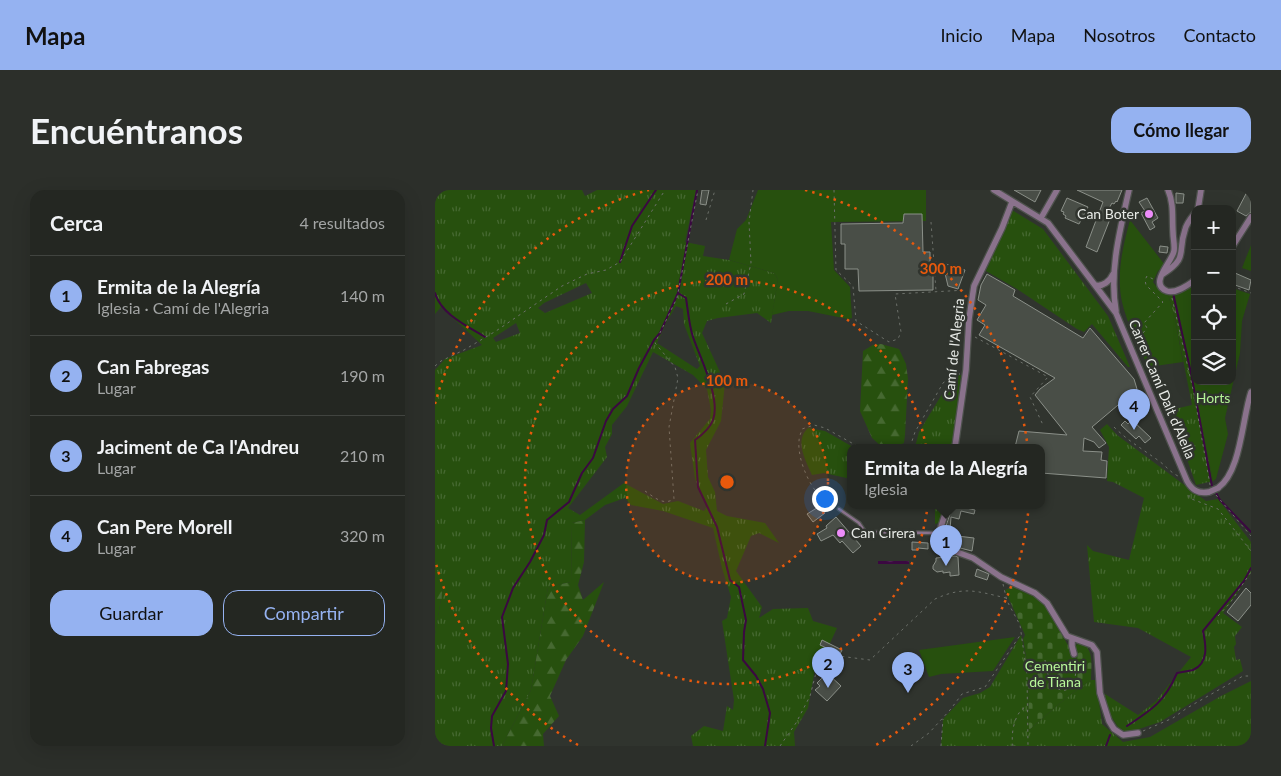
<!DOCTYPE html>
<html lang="es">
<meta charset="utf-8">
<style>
body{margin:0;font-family:Lato,sans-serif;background:#2c2f2a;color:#f1f3f6}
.controls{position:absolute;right:15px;top:15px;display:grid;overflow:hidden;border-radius:10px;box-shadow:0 5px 20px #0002}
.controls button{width:45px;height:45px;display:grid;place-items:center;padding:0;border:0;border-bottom:1px solid #414440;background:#242722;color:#f1f3f6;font:25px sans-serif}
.you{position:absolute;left:389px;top:308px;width:18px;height:18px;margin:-12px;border:4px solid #fff;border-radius:50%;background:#1a73e8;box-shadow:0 0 0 8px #1a73e833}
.badge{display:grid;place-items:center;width:32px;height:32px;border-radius:50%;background:#95b2f1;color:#111;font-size:16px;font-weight:700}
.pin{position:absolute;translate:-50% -41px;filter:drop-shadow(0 1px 2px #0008)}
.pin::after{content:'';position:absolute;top:26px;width:18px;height:15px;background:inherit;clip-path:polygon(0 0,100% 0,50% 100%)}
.popup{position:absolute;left:412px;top:254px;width:198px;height:65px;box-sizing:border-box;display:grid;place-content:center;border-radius:10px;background:#242722;filter:drop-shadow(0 1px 4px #0005);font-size:16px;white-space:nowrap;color:#a3a5a5}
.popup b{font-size:19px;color:#f1f3f6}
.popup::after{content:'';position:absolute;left:50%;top:100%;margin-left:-10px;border:10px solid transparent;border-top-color:#242722}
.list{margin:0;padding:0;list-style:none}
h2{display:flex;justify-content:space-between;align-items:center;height:65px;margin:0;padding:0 20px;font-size:21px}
h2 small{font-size:16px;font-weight:400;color:#a3a5a5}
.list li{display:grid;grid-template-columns:32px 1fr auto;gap:15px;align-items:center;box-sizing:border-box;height:80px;padding:0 20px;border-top:1px solid #414440}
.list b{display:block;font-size:19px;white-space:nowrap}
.list p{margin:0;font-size:16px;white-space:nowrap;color:#a3a5a5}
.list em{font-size:16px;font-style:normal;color:#a3a5a5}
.actions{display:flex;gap:10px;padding:15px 20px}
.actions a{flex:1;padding:11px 0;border:1px solid #95b2f1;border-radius:15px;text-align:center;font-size:18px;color:#95b2f1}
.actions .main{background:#95b2f1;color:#111}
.icon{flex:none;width:28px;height:28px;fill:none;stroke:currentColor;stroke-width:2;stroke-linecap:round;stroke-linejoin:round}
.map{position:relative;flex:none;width:816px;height:556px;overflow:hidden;border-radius:15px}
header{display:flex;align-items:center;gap:30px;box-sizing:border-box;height:70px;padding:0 25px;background:#95b2f1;color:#111}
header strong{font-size:24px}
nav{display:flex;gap:28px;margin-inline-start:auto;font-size:18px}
.intro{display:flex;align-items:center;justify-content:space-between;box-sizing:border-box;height:120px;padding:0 30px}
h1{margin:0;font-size:35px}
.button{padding:12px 22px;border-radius:15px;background:#95b2f1;color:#111;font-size:18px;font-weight:700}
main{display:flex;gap:30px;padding:0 30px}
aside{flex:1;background:#242722;border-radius:15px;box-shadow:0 5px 20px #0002}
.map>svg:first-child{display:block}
.grass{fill:url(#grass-tufts);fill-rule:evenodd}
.forest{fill:url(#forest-firs)}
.cemetery{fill:url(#cemetery-stones)}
.green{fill:#27500e}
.water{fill:url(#water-waves)}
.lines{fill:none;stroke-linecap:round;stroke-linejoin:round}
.stream{stroke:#3b0841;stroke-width:2}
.building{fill:#494e47;stroke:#8b9089}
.service-casing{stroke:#4d514c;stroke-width:5}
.minor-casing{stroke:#4d514c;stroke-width:8}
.path{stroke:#6c706a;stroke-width:1;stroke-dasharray:2.5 4;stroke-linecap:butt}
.service{stroke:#8a728c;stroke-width:2.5}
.minor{stroke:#8a728c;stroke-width:5.5}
.minor-bridge-casing{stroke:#4d514c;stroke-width:8;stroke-linecap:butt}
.minor-bridge{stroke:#8a728c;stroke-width:5.5}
.ring{fill:none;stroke:#e8590c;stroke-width:2.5;stroke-dasharray:2.5 5}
.poi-dot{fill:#ed8cf9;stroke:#30342e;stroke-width:2}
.labels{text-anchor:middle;stroke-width:5;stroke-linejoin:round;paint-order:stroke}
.poi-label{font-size:14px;fill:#e8ebe7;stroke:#30342e;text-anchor:end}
.street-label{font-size:14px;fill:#e8ebe7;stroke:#30342e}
.park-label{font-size:14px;fill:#b8f89a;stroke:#30342e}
.centre{fill:#e8590c;stroke:#30342e;stroke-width:2.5}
.ring-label{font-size:15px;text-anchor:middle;font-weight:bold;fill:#e8590c;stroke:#30342e;stroke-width:5;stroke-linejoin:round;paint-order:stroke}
</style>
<header>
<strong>Mapa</strong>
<nav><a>Inicio</a><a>Mapa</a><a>Nosotros</a><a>Contacto</a></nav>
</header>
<div class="intro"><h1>Encuéntranos</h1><a class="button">Cómo llegar</a></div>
<main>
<aside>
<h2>Cerca<small>4 resultados</small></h2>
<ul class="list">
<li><span class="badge">1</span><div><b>Ermita de la Alegría</b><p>Iglesia · Camí de l'Alegria</p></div><em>140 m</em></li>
<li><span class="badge">2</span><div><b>Can Fabregas</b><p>Lugar</p></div><em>190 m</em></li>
<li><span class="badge">3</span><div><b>Jaciment de Ca l'Andreu</b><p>Lugar</p></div><em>210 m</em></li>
<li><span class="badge">4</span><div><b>Can Pere Morell</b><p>Lugar</p></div><em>320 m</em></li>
</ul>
<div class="actions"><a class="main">Guardar</a><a>Compartir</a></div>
</aside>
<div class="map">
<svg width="816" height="556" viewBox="0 0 816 556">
<defs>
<pattern id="grass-tufts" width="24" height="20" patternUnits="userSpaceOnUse" patternTransform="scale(1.25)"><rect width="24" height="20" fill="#27500e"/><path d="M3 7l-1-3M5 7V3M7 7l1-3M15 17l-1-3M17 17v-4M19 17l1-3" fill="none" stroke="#466931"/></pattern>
<pattern id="forest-firs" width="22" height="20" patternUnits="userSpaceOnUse" patternTransform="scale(1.25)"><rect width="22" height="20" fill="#27500e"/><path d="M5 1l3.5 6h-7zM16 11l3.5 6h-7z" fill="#466931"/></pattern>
<pattern id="cemetery-stones" width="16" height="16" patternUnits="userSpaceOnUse" patternTransform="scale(1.25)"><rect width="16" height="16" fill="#27500e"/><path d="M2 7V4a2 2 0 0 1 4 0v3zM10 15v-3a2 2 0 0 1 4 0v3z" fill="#466931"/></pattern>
<pattern id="water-waves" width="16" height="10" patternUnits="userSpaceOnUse" patternTransform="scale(1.25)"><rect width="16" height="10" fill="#3b0841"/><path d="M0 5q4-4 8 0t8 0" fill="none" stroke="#572c5c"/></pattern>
</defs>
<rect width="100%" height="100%" fill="#30342e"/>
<!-- grass -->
<path class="grass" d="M0,0h147l3,6 12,-6h99l-11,52 20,4 -2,10 26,4 45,13 4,6 -7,44 -14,-10 -39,5 -11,3 -5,12 23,50 -4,38 -15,29 2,27 7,15 2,19 10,5 38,7 14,20 -20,-10 -8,3 -15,35 26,36 -3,11 14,-9 35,-1 5,13 24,7 -11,24 -11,17 -7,39 -14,24 1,14h-102l-2,-10 13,-10 19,5 4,-25 6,4 1,-10 -12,-79 5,-3 4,-21 -9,-29 -9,-40 -50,-17 -32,-6 -6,-7 -20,7 -20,15 -13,3 -1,59 -23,5 -17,103 -29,56h-67v-111l8,-48 -8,-12v-205l10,-11 37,-14 -41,-38 -6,7zM151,93l6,10 -47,20 -7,-5 6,-5zM241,116l7,3 1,15 16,42 -3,3 -40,-26 9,-20zM81,133l4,10 -24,9 -3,-4zM218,162l40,23 14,14 4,21 -1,9 -20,24 5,36 12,28 -3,4 -26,-10 -15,3 -39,-21 -44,32 -12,-7 39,-51 -2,-10 7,-13v-9l15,-19z
M577,20l31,19 65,87 22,51h-2l-36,-43 -8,8 -7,-3 -60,-40 -31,-18z
M733,104l7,1 38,186 -17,4 -26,-75 22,-5 -17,-86z
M526,185l-9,72h-37l4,-15 31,-51 6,-5z
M672,234l10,11 89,66 12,-2 33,43v31l-28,40 19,14 -7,9 1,8 -2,3 2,13 4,-1 3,12 -83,51 -30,10 -6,-1 -6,-4 -9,-14 -4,-19 33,21 18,-14 35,-44 -53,-29 -44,-6 -7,-77 6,6 36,9 15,-62 -31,-16 -6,-1 2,-34 -9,-17z
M373,238l17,3 28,16h-2v32l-27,-6 -12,2c-6,-14 -18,-34 -4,-47z
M500,315h10l-4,17 -6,2z
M586,445l7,33 1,62 36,-31 26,-19h5l6,44 21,18 27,-5 71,-41 30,-15v65h-310l2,-27 20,-21 17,-5 10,-6z"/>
<!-- forest -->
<path class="forest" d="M446,154l18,5 7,15 2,15 -3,56 -1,8 -9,4h-13l-10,-9 -12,-27 3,-60 10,-6z
M150,330l-1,42 -6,23 5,15 21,-18 -21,54 -17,24 -16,36 9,20 -16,18 1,12h-42l29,-56 17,-103 23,-5 1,-59z
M0,385l8,12 -8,48z"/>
<!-- cemetery -->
<path class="cemetery" d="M578,397l24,11 8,7 28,49 1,-7 5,-4c16,3 12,24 12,37l-26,19 -36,31 -1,-62 -5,-29 2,-4 -20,-45z"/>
<!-- green -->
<path class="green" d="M323,0h168v31l-95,1 3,48 16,17 2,31 -4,1 -40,-8h-19l-17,4 6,-36 -4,-6 -45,-13 8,-31 9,-9z
M695,30l35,45 -7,6 -5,11 7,9 8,3 7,25 8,43 -35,5c-9,-21 -21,-43 -26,-65 -6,-28 1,-56 8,-82z
M816,55v26l-9,-3z
M760,93v98h37v-93l18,6 -8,27 -2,32 -15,65 3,16 -12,45 -3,2 -38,-186z
M580,447l-22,34 -52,3 -12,3 -10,-27z"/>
<!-- water -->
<path class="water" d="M443,371h31v3h-31z"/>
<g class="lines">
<!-- stream -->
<path class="stream" d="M262,0l-19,103 8,5c2,13 3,27 7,39 7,21 28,61 20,83 -3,8 -11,15 -18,20l3,47 19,40 13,53 9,7 7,33 -2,12 -1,28 13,16 7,13 7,24 -5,33
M185,72l12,-36 24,-36
M0,103c6,21 32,33 50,44
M738,103l18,80 21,113 8,14 31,32
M692,536c26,-17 38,-25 50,-53 5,-1 12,-2 16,-3 16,-7 13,-25 10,-39l41,-50 7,-13
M59,556l-3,-18 1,-12 14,-25 2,-27 -6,-47 11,-29 17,-26 14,-27 3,-15 22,-18 13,-29 11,-15 13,-37 7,-12 14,-13 12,-28 15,-28 6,-7 18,-40
M671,556l4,-11"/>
</g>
<!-- building -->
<path class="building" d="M267,0h7l-3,15 -6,-1z
M579,0h27l-6,12z
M642,0h45l-5,12 -1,-1 -2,3 -2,-1 -5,9 5,2 -15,38 -11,-5 17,-45z
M813,0h3v22l-5,4 -9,-5z
M741,3l8,1 -1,9h-7z
M632,8l21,9 -9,17 -14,-6 1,-2 -3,-2 1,-2 -3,-1z
M712,8l11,20 -6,4 3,5 -5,3 -9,-17 4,-2 -6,-9z
M469,24h18l1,38h7v19h3v19l-74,1 -1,-22h-13v-25h-4v-20l62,-1z
M725,56l8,1 -1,6 -8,-1z
M511,74l19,6 -7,19 -10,-3 -4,-17z
M800,83l16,7 -2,10 -17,-6v-7z
M552,84l28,16 -2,6 70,42 7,-10 44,51 3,10 -45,38 14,16 -7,5 -5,-6 -10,-4 -1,13 19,1 -1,8 6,1 -1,17 -65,-5v-26h-26l4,-16 48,4 -32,-40 5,-6 15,-11 -76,-43 6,-10 -8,-5 9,-15 -8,-5 3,-15z
M697,230l19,18 -6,5 -6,-7 -3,3 -15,-14 4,-4 3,3z
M518,315l22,5 -1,4 -13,-3 -2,8 -8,-2 -1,13 -5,-1z
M385,316l5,7 -12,9 -6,-8z
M401,327l25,29 -8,7 -11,-12 -2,2 -7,-8 -12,6 -4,-7 10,-6 -1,-2z
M514,345l25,3 -2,13 -16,-4 -8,-7z
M477,352l16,1v6l-10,-1v2h-6z
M520,366l3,1 1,18 -9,1v-4l-7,1v-2l-6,1 -4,-3v-3l3,-5v-3z
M542,379l12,5 -2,6 -12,-4z
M811,398l5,5v12l-13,16 -11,-9z
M387,450l20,10 -2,4 -20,-9z
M392,483l14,13 -14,15 -12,-11 5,-4 -3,-3z"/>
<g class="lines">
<!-- service casing -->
<g class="service-casing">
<path id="service" d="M404,319l20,14 6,9 73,1"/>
</g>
<!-- minor casing -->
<g class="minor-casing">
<path id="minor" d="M559,0l54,33 68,90 71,168c5,9 11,13 22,11
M733,0c6,14 4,27 5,42 0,7 2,13 1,19 -2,11 -26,33 -7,40 9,3 21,-6 28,-11
M763,19l3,-19
M606,28l16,-28
M797,57l19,-30
M728,84c26,-17 14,-21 22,-44 1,-6 6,-12 10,-17
M660,95c8,2 15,-4 18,-11
M681,121c-7,-40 4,-81 13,-121
M520,257l11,-77 3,-51 5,-33 28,-58 10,-26
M783,298c23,-16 24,-69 33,-96
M513,315l-9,28 2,7 13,11 19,7 28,19 34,16 12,10 20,33 25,9 5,7 3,41 9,28 5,8 9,6 15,-2
M637,448v8l2,8"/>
</g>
<!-- path -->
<path class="path" d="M399,0l2,80 17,16 3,35 33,21 9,-3 3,-7 -6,-38 72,-4
M271,30l9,-30
M496,32l5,69
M797,96l19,7
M737,108l22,96 16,91
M291,114l18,-10 7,-31 -2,-41 4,-32
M540,147l73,40 -18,20 13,28
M700,153l12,-15 -3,-5 19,-21 -17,-17 -1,-5 2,-4 6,3
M0,176l6,-5 23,-11 32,-19 66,-45 25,-12 19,-4 14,-8 45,-72
M679,237c14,14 30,23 45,34 7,5 11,11 19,15
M475,257l5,-15 28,-49 13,-9h4
M210,301c9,6 18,15 29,8l-5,-72 9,-49 -3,-11 -20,-24 22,-45 21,-108
M754,305v3l29,11 33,42
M781,305l35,41
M399,317c-20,-8 -37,-45 -35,-66 0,-4 2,-8 3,-12l12,-4 11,3 34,19
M568,394l4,17 13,24 7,50 1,71
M783,426l12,-13 21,-31
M610,470c4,40 34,41 31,0
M708,541l30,-13 14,-10 56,-32h8
M345,556l16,-23 14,-27 7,-27 14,-14 39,5 65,-61c29,-13 41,-8 71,-1
M476,556l18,-13 21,-23 12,-16 23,-7 36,-53
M506,556l2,-27
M578,556c-2,-9 0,-24 6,-33 2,-3 6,-6 8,-8"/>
<!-- service -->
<use href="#service" class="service"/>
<!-- minor -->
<use href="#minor" class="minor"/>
<!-- minor-bridge casing -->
<g class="minor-bridge-casing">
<path id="minor-bridge" d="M774,302l9,-4"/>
</g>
<!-- minor-bridge -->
<use href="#minor-bridge" class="minor-bridge"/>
</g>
<!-- distance rings -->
<circle cx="292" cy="292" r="101" fill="#e8590c" fill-opacity=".12"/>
<g class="ring">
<circle cx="292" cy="292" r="101"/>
<circle cx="292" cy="292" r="202"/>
<path d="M143 555A302 302 0 0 1 0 370M0 214A302 302 0 0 1 214 0M370 0A302 302 0 0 1 441 555"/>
</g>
<!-- markers -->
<g class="poi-dot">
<circle cx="714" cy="24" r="5"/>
<circle cx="406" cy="343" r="5"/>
</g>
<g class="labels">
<!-- poi labels -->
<g class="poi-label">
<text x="704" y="29">Can Boter</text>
<text x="416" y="348" text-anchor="start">Can Cirera</text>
</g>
<!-- street labels -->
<g class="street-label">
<text transform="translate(519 159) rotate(-84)" y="5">Camí de l'Alegria</text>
<text transform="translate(727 199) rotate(67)" y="5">Carrer Camí Dalt d'Alella</text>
</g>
<!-- park labels -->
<g class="park-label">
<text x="778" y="213">Horts</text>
<text x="620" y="481">Cementiri<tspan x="620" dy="16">de Tiana</tspan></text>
</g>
</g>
<circle cx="292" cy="292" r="8" class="centre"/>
<g class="ring-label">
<text x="506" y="84">300 m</text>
<text x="292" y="95">200 m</text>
<text x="292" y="196">100 m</text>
</g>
</svg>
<div class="controls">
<button>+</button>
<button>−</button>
<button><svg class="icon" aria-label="locate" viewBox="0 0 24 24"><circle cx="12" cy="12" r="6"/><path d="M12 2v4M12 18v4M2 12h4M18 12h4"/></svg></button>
<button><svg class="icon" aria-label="layers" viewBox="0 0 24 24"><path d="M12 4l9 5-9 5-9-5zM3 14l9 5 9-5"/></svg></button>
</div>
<div class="you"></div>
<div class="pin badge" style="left:511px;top:376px">1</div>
<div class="popup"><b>Ermita de la Alegría</b>Iglesia</div>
<div class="pin badge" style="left:393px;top:498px">2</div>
<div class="pin badge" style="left:473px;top:503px">3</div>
<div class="pin badge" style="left:699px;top:240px">4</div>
</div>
</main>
